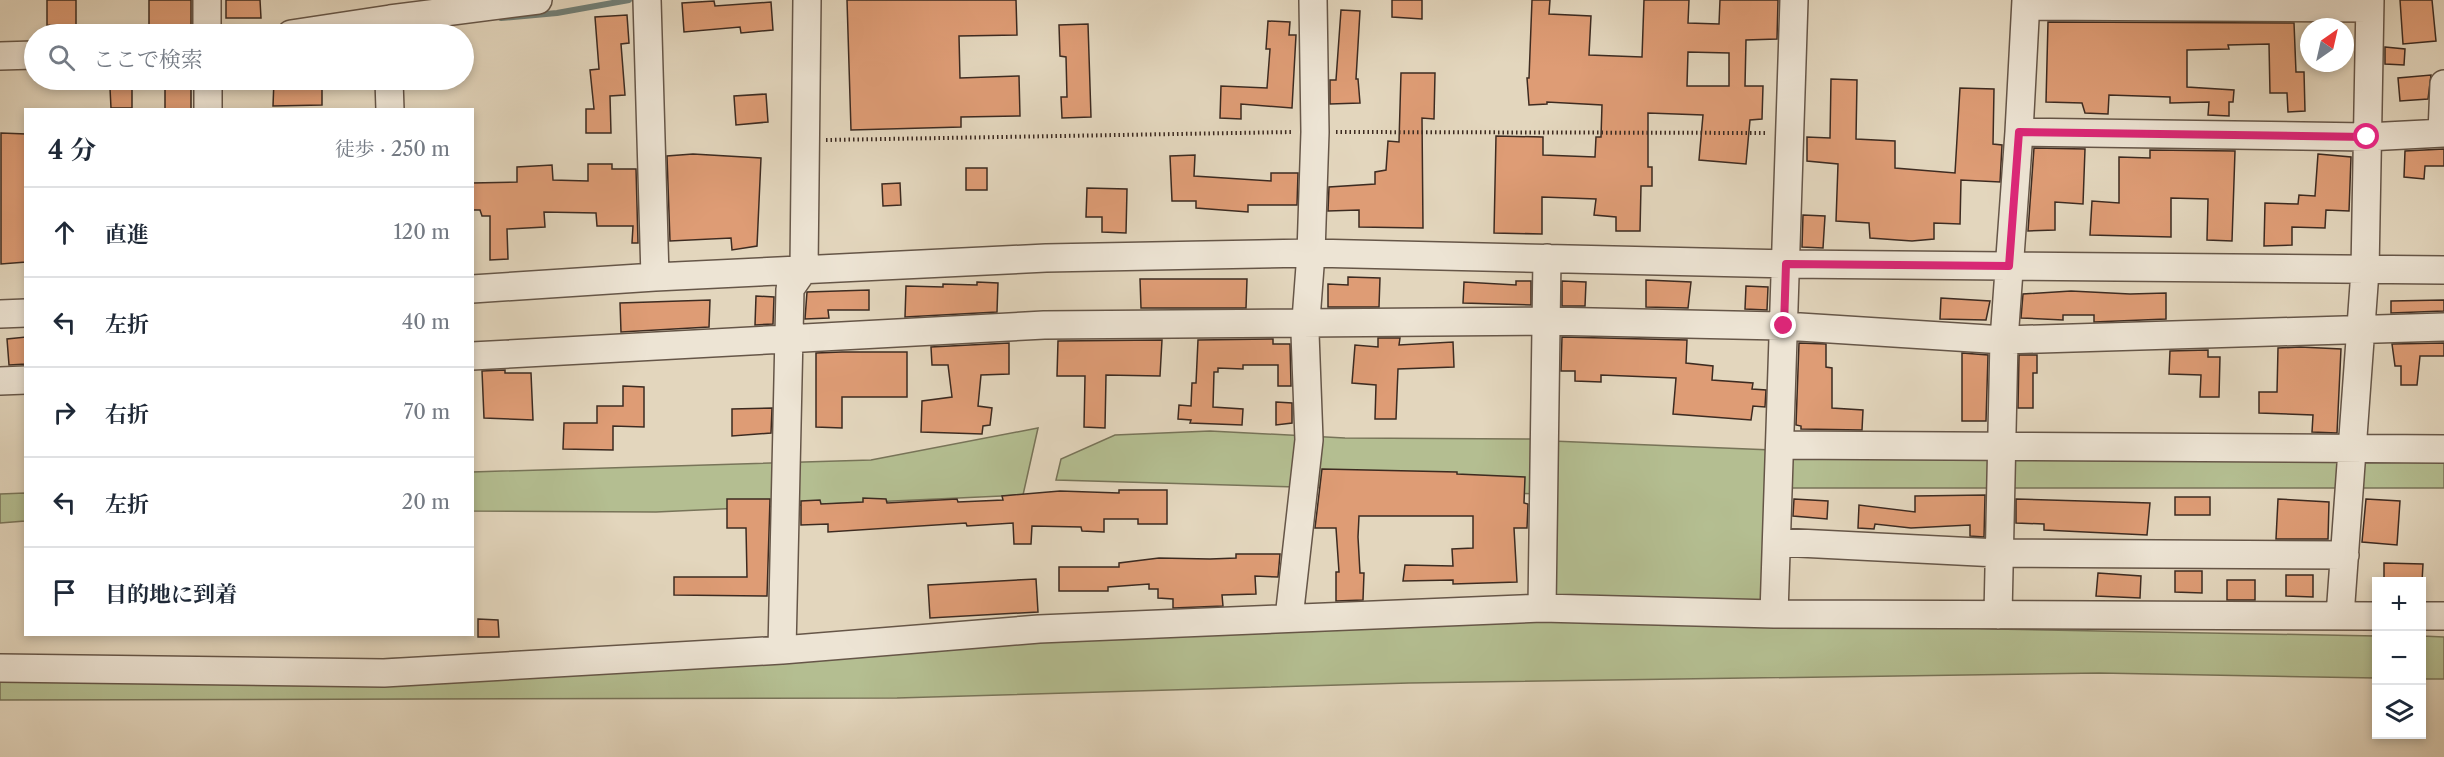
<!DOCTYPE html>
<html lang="ja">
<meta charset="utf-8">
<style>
body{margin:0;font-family:"Libre Caslon Text","Noto Serif JP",serif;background:#f6f6f7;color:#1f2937}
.controls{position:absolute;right:18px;bottom:18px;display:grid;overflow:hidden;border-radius:0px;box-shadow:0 3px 9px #0003}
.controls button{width:54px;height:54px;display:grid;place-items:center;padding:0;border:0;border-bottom:2px solid #e0e1e3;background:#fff;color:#1f2937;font:30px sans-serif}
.compass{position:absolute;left:2300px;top:18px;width:54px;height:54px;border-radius:50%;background:#fff;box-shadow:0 3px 9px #0003;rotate:34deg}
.stop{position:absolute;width:18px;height:18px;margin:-14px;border:4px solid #db2777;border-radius:50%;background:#fff}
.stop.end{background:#db2777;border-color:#fff;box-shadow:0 2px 6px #0008}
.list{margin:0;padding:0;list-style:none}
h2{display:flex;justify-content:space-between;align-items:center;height:78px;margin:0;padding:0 24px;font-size:26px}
h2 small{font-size:20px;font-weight:400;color:#747a83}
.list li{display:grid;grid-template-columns:39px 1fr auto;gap:18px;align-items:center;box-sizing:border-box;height:90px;padding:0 24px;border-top:2px solid #e0e1e3}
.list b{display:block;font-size:22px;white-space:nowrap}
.list em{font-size:20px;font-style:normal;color:#747a83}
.icon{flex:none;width:33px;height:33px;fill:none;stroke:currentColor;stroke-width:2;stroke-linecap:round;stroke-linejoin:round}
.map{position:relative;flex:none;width:2444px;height:757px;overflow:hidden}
.search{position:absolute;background:#fff;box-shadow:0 3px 9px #0003;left:24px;top:24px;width:450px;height:66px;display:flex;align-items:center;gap:15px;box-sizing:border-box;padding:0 21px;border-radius:33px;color:#747a83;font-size:22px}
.panel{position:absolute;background:#fff;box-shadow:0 3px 9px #0003;left:24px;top:108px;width:450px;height:528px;border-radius:0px}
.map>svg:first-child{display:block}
.green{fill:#b4be91;stroke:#787459;stroke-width:1.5}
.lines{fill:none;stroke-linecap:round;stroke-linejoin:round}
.stream{stroke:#728078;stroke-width:6}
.building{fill:#de9c75;stroke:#3d2b21;stroke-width:1.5;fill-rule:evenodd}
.minor-casing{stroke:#665648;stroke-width:30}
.path{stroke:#3d2b21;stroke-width:4;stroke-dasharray:1.5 3;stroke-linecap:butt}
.minor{stroke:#ede4d4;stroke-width:27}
.route{stroke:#db2777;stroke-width:8}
</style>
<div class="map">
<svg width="2444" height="757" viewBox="0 0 2444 757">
<rect width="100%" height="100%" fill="#e3d6bd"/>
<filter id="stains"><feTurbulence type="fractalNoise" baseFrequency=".00333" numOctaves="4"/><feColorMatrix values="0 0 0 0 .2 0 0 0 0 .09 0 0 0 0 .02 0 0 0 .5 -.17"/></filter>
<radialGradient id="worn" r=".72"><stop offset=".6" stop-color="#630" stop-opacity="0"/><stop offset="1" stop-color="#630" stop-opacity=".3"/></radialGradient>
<!-- green -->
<path class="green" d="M1038,428l-15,67 -367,17 -183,-1 -1,-39 399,-12z
M1210,431l135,7 200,1 -1,55 -488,-14 5,-21 54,-24z
M1552,441l220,9 -9,154 -211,-7z
M1780,445l664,4v39h-665z
M25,493v28l-25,2v-29z
M1542,608l452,21 382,7v42l-277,-5 -690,10 -512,15 -897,2v-33l782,-17z
M2422,636l22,1v42h-22z"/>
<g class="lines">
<!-- stream -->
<path class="stream" d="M501,18l56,-5 72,-13"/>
</g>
<!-- building -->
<path class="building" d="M47,0h29v26l-29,-1z
M149,0h42v28h-42z
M226,0h34l1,18h-35z
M847,0h169l1,35 -58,1 1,42 59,-2 1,40 -59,1v10l-110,3z
M1392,0h30v19l-30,-2z
M1532,0h18l-1,14 42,2 -2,39 53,2 2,-57h45l-1,23 31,1 1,-24h58l-1,39 -31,1 -1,46h18l-1,33 -12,1 -4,44 -47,-4 4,-45 -55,-2v54h4v19h-11l-1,45h-24v-14l-22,-2 2,-16 -54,-2v37l-48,-1 2,-97 47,1v18l52,2 1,-20h5l1,-32 -55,-3v2l-18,1 -2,-27h2zM1688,52l41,1v33h-42z
M2400,0h32l4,41 -33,3z
M714,1l1,5 56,-4 2,28 -32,3 -1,-6 -56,5 -2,-29z
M1341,10l19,1 -4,68h2l2,24 -30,1v-24h6z
M627,15l2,28 -8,1 4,51 -15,1 1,37h-25v-24h8l-4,-39 9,-1 -4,-52z
M1268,21l22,1 -1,13h7l-4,73 -51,-4v15l-21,-1 1,-32 46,2 3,-39h-4z
M2048,22l246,1 2,49h8l1,39 -17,1 -1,-19h-17l-1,-49 -41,1 1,4 -42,1v37l47,3 -1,12h-4v14l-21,-1 1,-13 -39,1v-6l-61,-2 -1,19 -23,-1 -3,-10 -36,-1z
M1088,24l3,93 -29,1 -1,-21h6l-1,-40 -6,-1 -1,-31z
M2385,47l20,2 -1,16 -19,-1z
M1401,73h34l-1,46 -12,-1 1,110 -64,-1v-17l-31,1 1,-24 46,-3v-12l11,-2 2,-29 11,1z
M2431,75l-3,24 -28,2 -2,-23z
M1831,79l26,1 -1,59 39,2v27l60,5 5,-85 34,1 -1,55 9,1 -2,37 -39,-2 -1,44 -26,-1v16l-22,2 -42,-3 -1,-15 -33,-2 2,-57 -31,-3v-24l23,1z
M274,80h48v25l-49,1z
M165,86l26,2v22h-26z
M110,88h22v20h-21z
M766,94l2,28 -32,3 -2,-29z
M1,133l25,1v128l-25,2z
M2034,148l51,1 -2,55 -28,-2v28l-27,1z
M2444,149v17h-19l-1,13 -20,-2 1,-26z
M2150,150l85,1 -3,90 -25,-1 1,-41 -37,-1v39l-81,-2 2,-34 27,2v-46l31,1z
M693,154l68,4 -4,88 -25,4 -1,-12 -61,3 -3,-85z
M2318,154l33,3 -2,54 -23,-1 -1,18 -33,-1v18l-28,1 1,-43 33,1 1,-9 16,1z
M1195,155l-1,21 77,5v-8h27l-1,32h-49v7l-52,-4v-7h-24l-2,-45z
M588,164h24v5h24l2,74h-6l1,-17h-36l-1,-13 -52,-1 1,15 -38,2 1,30 -18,1v-44h-8l-2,-6h-8v-27l45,-1v-15l35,-2 1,15 35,1z
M966,168h21v22h-21z
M900,183l1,22 -18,1 -1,-22z
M1087,188l40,1 -1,44 -24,-1v-15h-16z
M1803,215l22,1 -2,32 -21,-1z
M1348,277l32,1 -1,29h-51v-23l20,1z
M1140,279h107l-1,29h-105z
M1646,280l45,2 -3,26 -42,-1z
M1516,281h15v24l-68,-2 1,-21 52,3z
M1562,281l24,1 -1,24h-23z
M977,282l21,1 -1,29 -92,5 1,-31 37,1v-3l34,1z
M1746,286l22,1 -1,23 -22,-1z
M869,290v20h-41l1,8 -24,1 2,-27z
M2071,291l59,3 36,-1v26l-72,3v-7h-31v5l-42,-2 2,-24z
M756,296l18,1 -1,27 -18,1z
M1941,298l49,3 -4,19 -46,-1z
M710,300l-1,27 -88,5 -1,-29z
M2444,300v11l-53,2v-12z
M26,337v27l-17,1 -2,-26z
M1562,337l125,3 -1,23 27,3 -1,14 41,3 -1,6 14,1 -1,17 -12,-1 -2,14 -78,-6 3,-36 -75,-3v7l-26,-1v-10h-14z
M1378,338h22l-1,7 54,-3 1,25 -56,2 -2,50h-21l1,-34 -24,-2 3,-38 23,2z
M1273,339v5h17l1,42h-13v-21h-35v4l-25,-1v4h-4l-1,35 30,2 -1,16 -52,-2 1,-3 -13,-1 1,-14 12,1 1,-23h4l2,-43z
M1162,340l-2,36 -54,-1 -1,53 -21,-1 1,-51h-28l1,-35z
M1009,343v31l-28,1 -3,31 14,2 -2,17 -7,1 -1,8 -61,-2 1,-31 30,-4 -4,-32h-16l-1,-18z
M1799,343l27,1v23l6,1v40l31,2 -1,20 -61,-1v-3l-5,-1z
M2444,343v13h-24l-3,29h-16v-19h-6l-3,-22z
M2300,347l41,2 -4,84 -25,-1 1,-17 -54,-2v-21h18l1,-44z
M2208,350v7h12l-1,40h-19l1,-22 -32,-1 1,-23z
M842,352h65v45h-65v31l-26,-1v-74z
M1962,353l26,2 -2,66h-24z
M2019,355h18v18h-4v35h-15z
M505,370v3h26l2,47 -49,-2 -2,-47z
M623,386l21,1v40l-31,-1v24l-50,-1 1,-26h33v-17h26z
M1276,402l16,1v20l-16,2z
M772,408l-1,25 -39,3v-27z
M1322,469l135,3v2l68,3 -1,26 4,1 -1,24h-13l3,54 -64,2v-4l-50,1 2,-16 48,1 -1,-17 21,-1v-32h-114l-1,21 2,36h4l-1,27 -27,1v-29h3l-3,-44h-21z
M1119,490h48v34h-29v-5h-34v13l-22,-1 -1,-4 -49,-1 -1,18h-17l-1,-21 -46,3 -1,-3 -138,9v-8l-27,1v-24l19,-1 1,4 42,-2v-4l23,1 1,4 70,-4 1,3 45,-2 -1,-4 58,-5 59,2z
M1985,495l-1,42 -14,-1v-11l-59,3 -36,-4 -1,5 -16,-1 1,-23 56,7v-16z
M2175,497h35v18h-35z
M727,499h43l-3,97 -93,-1v-18h73l-1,-49h-19z
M1794,499l34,2 -1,18 -34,-3z
M2016,499l134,4 -3,32 -103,-5v-6l-28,-1z
M2278,499l51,3 -1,37h-52z
M2366,499l34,2 -3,44 -35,-3z
M1236,554h44l-2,23 -23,-1 1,18 -34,1 1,11 -50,2v-9l-15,-1v-9h-9v-5l-41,3v4h-49v-24h60v-4l40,-5 51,1 26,-1z
M2384,563l39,1 -1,18h-38z
M2175,571h27v22l-27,-1z
M2098,573l43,3 -1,22 -44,-2z
M2286,575h27v22l-27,-1z
M1036,579l2,33 -108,6 -2,-33z
M2227,580h28v20h-28z
M478,619l20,1 1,17h-21z"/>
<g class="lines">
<!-- minor casing -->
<g class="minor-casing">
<path id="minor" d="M207,0v34
M647,0l8,277
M2026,0l-7,132 348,5 77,-4
M2026,6l343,2
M291,34l99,-15 148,-19
M0,56l34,-1
M208,80v30
M389,80l1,30
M2442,133l2,-49
M472,289l183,-12 391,-19 265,-5 475,11 658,6
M0,314l26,-1
M472,356l572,-31 502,-4 238,5 220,14 440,-13
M0,381l26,-1
M1780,445l664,4
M1777,542l221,11 347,2
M1542,608l5,-350
M1774,614l20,-614
M1998,615l6,-275 15,-208
M2340,616l25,-345 5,-271
M2422,616h22
M1289,618l20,-178 -4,-107 6,-80 4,-121 -2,-132
M782,650l8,-361 14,-20 3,-269
M0,668l384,5 398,-23 257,-21 503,-21 232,6 602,2"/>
</g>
<!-- path -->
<path class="path" d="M1336,132l431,1
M826,140l467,-8"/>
<!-- minor -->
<use href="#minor" class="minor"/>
</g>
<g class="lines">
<!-- route -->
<path class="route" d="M1784,326l2,-62 223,2 10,-134 348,5"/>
</g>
<rect width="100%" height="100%" filter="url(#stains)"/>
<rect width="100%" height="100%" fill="url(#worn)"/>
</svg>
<div class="controls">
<button>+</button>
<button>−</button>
<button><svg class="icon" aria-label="layers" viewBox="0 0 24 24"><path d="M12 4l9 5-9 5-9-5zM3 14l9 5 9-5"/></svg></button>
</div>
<svg class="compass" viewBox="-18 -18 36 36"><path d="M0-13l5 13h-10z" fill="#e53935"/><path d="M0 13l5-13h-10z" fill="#747a83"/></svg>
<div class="stop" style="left:2367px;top:137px"></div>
<div class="stop end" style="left:1784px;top:326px"></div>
<div class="search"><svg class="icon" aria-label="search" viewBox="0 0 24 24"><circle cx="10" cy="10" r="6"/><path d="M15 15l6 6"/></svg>ここで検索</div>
<section class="panel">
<h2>4 分<small>徒歩 · 250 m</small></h2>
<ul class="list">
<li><svg class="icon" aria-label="ahead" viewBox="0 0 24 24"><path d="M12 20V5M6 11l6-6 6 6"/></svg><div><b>直進</b></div><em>120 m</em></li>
<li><svg class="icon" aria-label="left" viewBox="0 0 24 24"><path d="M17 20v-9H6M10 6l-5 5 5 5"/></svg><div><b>左折</b></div><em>40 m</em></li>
<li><svg class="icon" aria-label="right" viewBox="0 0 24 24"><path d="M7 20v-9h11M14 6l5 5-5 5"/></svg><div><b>右折</b></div><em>70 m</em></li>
<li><svg class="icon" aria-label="left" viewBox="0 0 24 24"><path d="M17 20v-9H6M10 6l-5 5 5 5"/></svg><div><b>左折</b></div><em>20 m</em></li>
<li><svg class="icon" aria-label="arrive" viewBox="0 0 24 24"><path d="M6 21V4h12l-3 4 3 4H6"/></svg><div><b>目的地に到着</b></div></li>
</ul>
</section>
</div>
